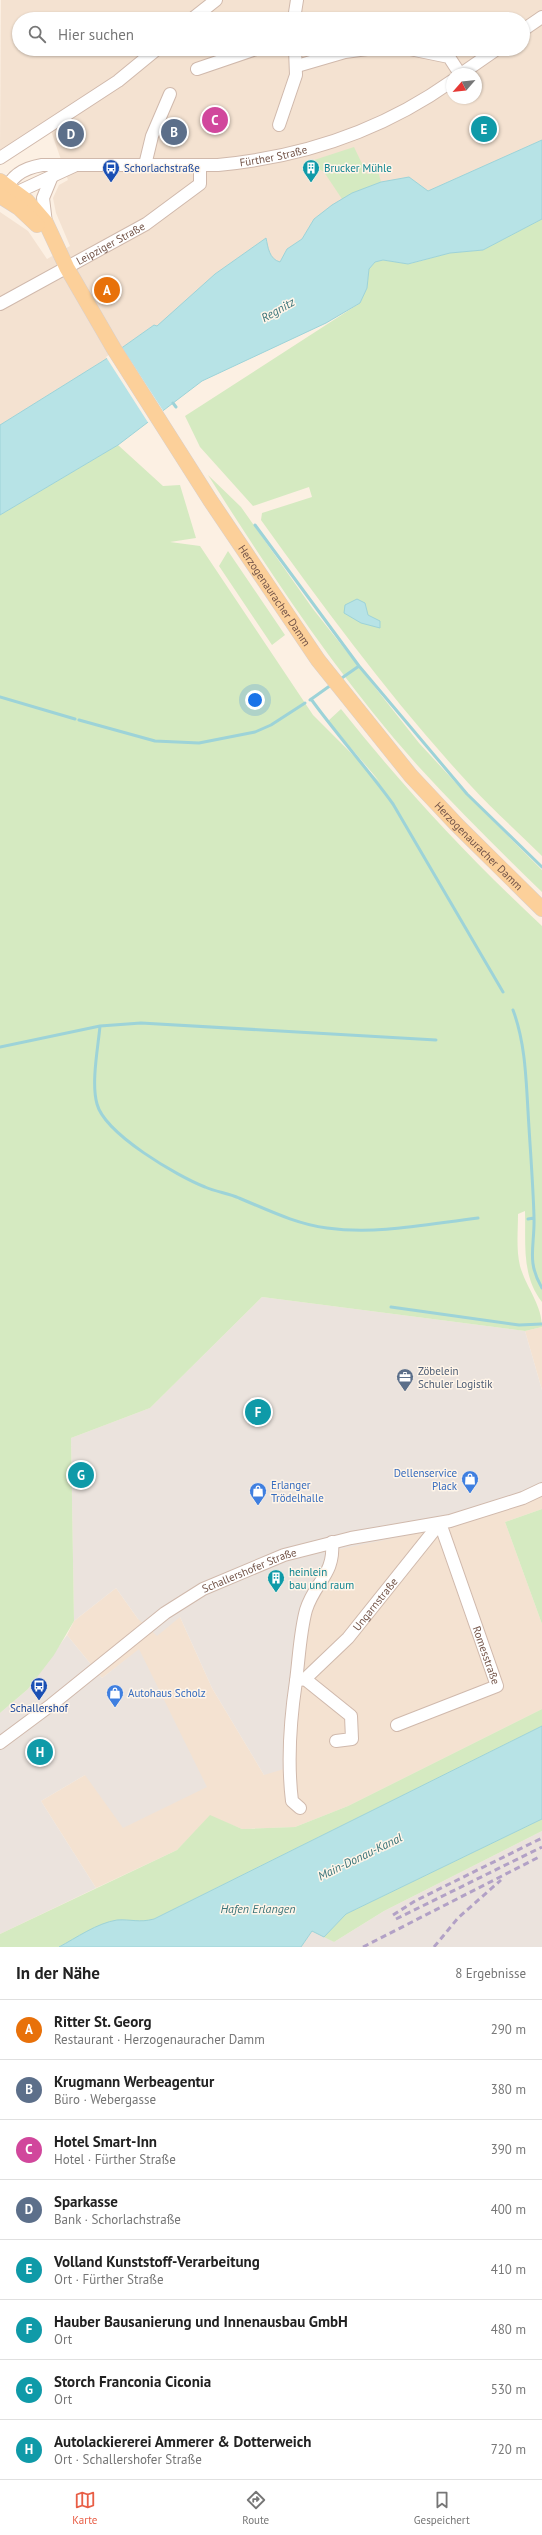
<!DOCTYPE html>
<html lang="de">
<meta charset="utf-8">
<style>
body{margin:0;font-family:"PT Sans",sans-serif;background:#f2f2f2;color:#222}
.compass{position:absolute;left:446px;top:68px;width:36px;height:36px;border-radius:50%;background:#fff;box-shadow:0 1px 3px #0004;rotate:242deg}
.you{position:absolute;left:255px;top:700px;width:14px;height:14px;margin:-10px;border:3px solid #fff;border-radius:50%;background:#1a73e8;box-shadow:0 0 0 6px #1a73e833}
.badge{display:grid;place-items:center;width:26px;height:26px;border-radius:50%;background:#e85e46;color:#fff;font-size:13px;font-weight:700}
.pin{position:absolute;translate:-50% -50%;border:2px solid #fff;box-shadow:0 1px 4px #0006}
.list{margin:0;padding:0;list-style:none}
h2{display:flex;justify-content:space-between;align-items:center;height:52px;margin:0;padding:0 16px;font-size:17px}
h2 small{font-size:13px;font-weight:400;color:#767676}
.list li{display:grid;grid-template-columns:26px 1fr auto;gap:12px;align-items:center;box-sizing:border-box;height:60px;padding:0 16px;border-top:1px solid #e0e0e0}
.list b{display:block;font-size:15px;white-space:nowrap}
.list p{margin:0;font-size:13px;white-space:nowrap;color:#767676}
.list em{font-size:13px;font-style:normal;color:#767676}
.icon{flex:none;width:22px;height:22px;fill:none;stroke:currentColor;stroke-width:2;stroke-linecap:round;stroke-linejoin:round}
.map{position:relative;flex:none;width:542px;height:1947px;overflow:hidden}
.search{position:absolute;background:#fff;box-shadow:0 1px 3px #0004;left:12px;right:12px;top:12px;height:44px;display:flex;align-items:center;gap:10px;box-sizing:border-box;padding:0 14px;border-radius:22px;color:#767676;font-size:15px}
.sheet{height:532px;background:#fff}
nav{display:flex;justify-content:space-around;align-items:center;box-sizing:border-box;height:56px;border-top:1px solid #e0e0e0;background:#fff;font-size:11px;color:#767676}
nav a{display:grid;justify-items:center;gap:2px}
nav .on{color:#e85e46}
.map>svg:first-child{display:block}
.residential{fill:#f4e2d1;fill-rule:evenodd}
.industrial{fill:#ebe3dd}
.green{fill:#d5eac1;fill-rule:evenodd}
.water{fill:#b7e3e6;stroke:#9dd3d8}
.pier{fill:#fcf0e3}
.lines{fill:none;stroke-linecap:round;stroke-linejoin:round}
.stream{stroke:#9dd3d8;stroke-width:3}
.minor-casing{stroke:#d0b9ac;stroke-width:14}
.major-casing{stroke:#d8cfcc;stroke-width:16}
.minor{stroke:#fff;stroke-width:12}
.major{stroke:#fcd09a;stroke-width:15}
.rail{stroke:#b2a1c6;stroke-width:3;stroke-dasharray:6 4;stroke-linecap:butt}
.labels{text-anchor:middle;stroke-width:3;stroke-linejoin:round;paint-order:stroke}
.street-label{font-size:11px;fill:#745549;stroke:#fff5e9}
.transit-label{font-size:11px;fill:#164399;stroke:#fff5e9;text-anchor:start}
.culture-label{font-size:11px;fill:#0d838f;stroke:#fff5e9;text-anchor:start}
.service-label{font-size:11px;fill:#4e5e75;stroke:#fff5e9;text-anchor:start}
.shop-label{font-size:11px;fill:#366cbe;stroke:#fff5e9;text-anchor:start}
.water-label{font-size:12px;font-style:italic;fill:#3c757a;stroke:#fff5e9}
</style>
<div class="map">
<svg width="542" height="1947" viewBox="0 0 542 1947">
<rect width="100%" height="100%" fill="#fcf0e3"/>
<!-- residential -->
<path class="residential" d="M1,0h541v140l-114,51 -76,2 -38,26 -12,20 -15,10 -7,13 -5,-1 -6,-8 -3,-14 -51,35 -58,53 -3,-2 -48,34 -106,66v-213l28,19 19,28 23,-13 -14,-33 -3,-15 6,-13 9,-5 -20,-58 -48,28zM19,19h504v30h-504zM452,74h24v24h-24z
M542,1327v63l-17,-59z
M542,1495v14l-37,13 37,102v85l-194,97 -53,21 -53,2 -32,-13 -33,34 -81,38 -55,-87 44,-26 54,-125 -37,28 -35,-43 7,-14 42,-33 22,31 42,-2 32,71 52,87 39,-164 24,-56 13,-6z"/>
<!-- industrial -->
<path class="industrial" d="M262,1297l263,34 17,59v105l-88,31 -114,23 -13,6 1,6 -13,23 -31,185 -20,6 -52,-87 -32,-71 -23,19 -19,-17 -22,-31 -42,33 -3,-183 79,-30z
M67,1635l35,43 37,-29 68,138 -84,41 -38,-53 -44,26 55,87 -96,46v-221l28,-24z
M542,1831v116h-241l11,-16h4l18,11 50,-31z"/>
<!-- green -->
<path class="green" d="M354,147l13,27 11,-3 3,11 -29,11 -10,6 -18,-27 -16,-10z
M542,219v637c-24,-24 -49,-46 -71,-70 -77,-83 -144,-174 -210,-266l1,-7 50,-16 -3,-10 -56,19 -53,-59 -15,-31 175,-113 7,-15 2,-19 6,-7 8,-2 26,4 41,-11 33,-3zM365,603l3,12 12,6 -35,-16z
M118,445l45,41 17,-1 16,53 -26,4 30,4 113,169 67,67 -52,-61 13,-12c62,78 128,149 201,217v376c-21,-27 -16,-59 -17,-91l-7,3c0,16 -2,36 2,52 6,21 22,39 22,61l-17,4 -263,-34 -112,111 -79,30 3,183 -20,34 -26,34 -28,24v-1198z
M208,475l33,32 72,102 106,134 48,52 75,75v22c-42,-41 -84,-82 -123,-125 -80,-89 -147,-191 -211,-292z
M228,551l57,84 -13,10 -53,-79z
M542,1509v115l-37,-102z
M542,1709v17l-388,193 -13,4 -24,-3 -58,27h-59v-13l177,-84 33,-35 32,14 53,-2 53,-21z
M542,1819v12l-158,80 -50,31 -10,-5 22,-23z"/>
<!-- water -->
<path class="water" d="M542,140v79l-59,31 -33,3 -42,11 -25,-4 -8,2 -6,7 -2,19 -7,15 -34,20 -124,58 -84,64 -118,70v-90l106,-66 48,-34 3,1 58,-52 51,-36c2,9 3,21 14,24l7,-13 15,-10 12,-20 18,-14 20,-12 29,-11 28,-5 19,14z
M357,599l8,4 3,12 12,6v7l-19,-5 -17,-10 1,-8z
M542,1726v93l-196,95 -22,23 -12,-6 -11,16h-242c17,-9 38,-24 58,-27 14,-1 22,3 37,-1z"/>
<!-- pier -->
<path class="pier" d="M121,346l43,66 -15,12 -43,-67z"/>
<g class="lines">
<!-- stream -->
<path class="stream" d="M173,403l3,4
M255,525l104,141 -20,14
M359,666l108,128 75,73
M0,697l75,22
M311,699c26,36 56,69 82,105l110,188
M310,700l21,-15
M79,720l76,21 44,2 56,-11 16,-7 34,-22
M513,1010c12,32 13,67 15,101 2,36 5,71 6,106 1,29 -8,44 8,71
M100,1026c-2,22 -9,57 -3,78 8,30 80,72 108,83 11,5 23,6 34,11 29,12 57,26 88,30 50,7 101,-4 151,-10
M0,1047l100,-21 41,-3 295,17
M528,1219l6,-1
M391,1307l128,18 23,-1"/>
<!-- minor casing -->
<g class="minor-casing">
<g id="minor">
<path d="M192,19l24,-19"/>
<path d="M294,19l3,-19"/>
<path d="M523,30l19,-13"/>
<path d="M410,49l39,8 11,17"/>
<path d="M297,66l48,-14 22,-3"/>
<path d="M197,69l59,-20"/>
<path d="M461,74l36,-25"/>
<path d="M279,125l17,-50 -1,-26"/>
<path d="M0,158l118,-77 39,-32"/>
<path d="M145,165l7,-29 18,-42"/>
<path id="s1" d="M5,195c4,-19 19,-27 37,-30h176c85,-8 165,-35 234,-84"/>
<path d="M9,196l65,-30"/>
<path d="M46,223l-3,-25 9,-22"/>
<path id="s2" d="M0,304l146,-80 54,-40v-19"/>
<path d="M305,1679l46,37 1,23 -16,2"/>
<path d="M296,1681c3,-23 4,-49 10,-71 9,-29 29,-35 26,-68"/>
<path id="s3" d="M0,1743l51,-38 114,-92 38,-24 81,-34 67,-17 99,-17 73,-23 19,-9"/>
<path id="s4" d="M300,1808l-8,-7c-5,-41 -2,-80 4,-120l9,-2 43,-41 92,-115 57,163 -100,39"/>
</g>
</g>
<!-- major casing -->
<g class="major-casing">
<g id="major">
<path id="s5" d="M0,181l27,20 19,22 21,45 47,81 96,151 108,160 93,116 46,49 85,84"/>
<path d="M0,196l19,12 18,17"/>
</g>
</g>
<!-- minor -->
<use href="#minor" class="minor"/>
<!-- major -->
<use href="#major" class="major"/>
<!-- rail -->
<path class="rail" d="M393,1915l22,-14 127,-63
M396,1919l146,-72
M363,1947l178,-91
M434,1947l24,-29 43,-38"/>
</g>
<!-- icons -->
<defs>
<g id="bus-pin" transform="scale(0.9)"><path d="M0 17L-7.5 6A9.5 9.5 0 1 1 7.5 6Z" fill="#1a4fb4" stroke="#fff5e9"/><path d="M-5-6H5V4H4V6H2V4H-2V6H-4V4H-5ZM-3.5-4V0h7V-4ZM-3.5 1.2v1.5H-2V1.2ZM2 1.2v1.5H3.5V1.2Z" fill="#fff"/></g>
<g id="building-pin" transform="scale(0.9)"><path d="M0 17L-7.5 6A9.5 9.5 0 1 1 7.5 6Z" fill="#0f9aa8" stroke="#fff5e9"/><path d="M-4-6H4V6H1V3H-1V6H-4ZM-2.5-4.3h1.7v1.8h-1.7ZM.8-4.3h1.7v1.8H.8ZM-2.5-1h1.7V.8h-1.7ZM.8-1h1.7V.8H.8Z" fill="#fff"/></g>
<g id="office-pin" transform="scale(0.9)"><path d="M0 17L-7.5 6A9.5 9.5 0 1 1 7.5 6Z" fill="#5c6f8a" stroke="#fff5e9"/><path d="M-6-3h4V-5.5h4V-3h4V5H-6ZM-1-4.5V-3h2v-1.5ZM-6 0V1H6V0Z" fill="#fff"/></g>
<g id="shop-pin" transform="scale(0.9)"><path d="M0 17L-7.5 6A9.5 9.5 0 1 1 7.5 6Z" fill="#3f7fe0" stroke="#fff5e9"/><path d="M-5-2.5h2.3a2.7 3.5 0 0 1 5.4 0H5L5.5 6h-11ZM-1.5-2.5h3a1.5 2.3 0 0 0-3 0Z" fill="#fff"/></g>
</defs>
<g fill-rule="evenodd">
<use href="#bus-pin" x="111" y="168"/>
<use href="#building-pin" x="311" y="168"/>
<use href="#office-pin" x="405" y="1377"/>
<use href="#shop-pin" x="470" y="1479"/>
<use href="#shop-pin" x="258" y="1491"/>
<use href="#building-pin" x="276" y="1578"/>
<use href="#bus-pin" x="39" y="1686"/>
<use href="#shop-pin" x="115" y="1693"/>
</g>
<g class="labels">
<!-- street labels -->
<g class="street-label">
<text dy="4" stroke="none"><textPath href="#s1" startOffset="283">Fürther Straße</textPath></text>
<text dy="4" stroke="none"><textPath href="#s2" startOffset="126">Leipziger Straße</textPath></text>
<text dy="4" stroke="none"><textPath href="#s5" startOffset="500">Herzogenauracher Damm</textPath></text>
<text dy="4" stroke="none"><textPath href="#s5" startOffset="824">Herzogenauracher Damm</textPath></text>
<text dy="4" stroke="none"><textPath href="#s3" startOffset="305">Schallershofer Straße</textPath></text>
<text dy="4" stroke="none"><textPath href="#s4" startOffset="243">Ungarnstraße</textPath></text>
<text dy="4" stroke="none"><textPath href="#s4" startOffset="487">Romesstraße</textPath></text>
</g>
<!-- transit labels -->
<g class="transit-label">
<text x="124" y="172">Schorlachstraße</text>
<text x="39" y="1712" text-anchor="middle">Schallershof</text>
</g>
<!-- culture labels -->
<g class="culture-label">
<text x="324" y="172">Brucker Mühle</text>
<text x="289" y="1576">heinlein<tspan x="289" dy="13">bau und raum</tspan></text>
</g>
<!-- service labels -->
<g class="service-label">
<text x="418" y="1375">Zöbelein<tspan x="418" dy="13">Schuler Logistik</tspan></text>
</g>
<!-- shop labels -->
<g class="shop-label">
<text x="457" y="1477" text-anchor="end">Dellenservice<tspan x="457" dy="13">Plack</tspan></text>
<text x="271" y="1489">Erlanger<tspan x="271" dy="13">Trödelhalle</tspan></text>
<text x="128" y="1697">Autohaus Scholz</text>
</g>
<!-- water labels -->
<g class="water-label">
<text transform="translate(278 310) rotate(-30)" y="4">Regnitz</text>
<text transform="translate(360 1857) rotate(-26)" y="4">Main-Donau-Kanal</text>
<text x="258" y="1913">Hafen Erlangen</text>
</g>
</g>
</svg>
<svg class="compass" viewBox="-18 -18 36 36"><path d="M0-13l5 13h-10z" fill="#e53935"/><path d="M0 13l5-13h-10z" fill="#767676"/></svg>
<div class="you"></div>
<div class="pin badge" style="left:107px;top:290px;background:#e8710a">A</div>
<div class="pin badge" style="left:174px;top:132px;background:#5c6f8a">B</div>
<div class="pin badge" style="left:215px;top:120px;background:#d1479c">C</div>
<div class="pin badge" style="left:71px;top:134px;background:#5c6f8a">D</div>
<div class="pin badge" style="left:484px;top:129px;background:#0f9aa8">E</div>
<div class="pin badge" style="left:258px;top:1412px;background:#0f9aa8">F</div>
<div class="pin badge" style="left:81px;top:1475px;background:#0f9aa8">G</div>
<div class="pin badge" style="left:40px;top:1752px;background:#0f9aa8">H</div>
<div class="search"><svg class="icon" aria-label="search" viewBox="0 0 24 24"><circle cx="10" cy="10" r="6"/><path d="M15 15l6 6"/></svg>Hier suchen</div>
</div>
<section class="sheet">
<h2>In der Nähe<small>8 Ergebnisse</small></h2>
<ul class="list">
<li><span class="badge" style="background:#e8710a">A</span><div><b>Ritter St. Georg</b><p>Restaurant · Herzogenauracher Damm</p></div><em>290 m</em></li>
<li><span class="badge" style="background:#5c6f8a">B</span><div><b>Krugmann Werbeagentur</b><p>Büro · Webergasse</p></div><em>380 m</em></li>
<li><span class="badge" style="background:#d1479c">C</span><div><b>Hotel Smart-Inn</b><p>Hotel · Fürther Straße</p></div><em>390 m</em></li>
<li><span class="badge" style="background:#5c6f8a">D</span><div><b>Sparkasse</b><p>Bank · Schorlachstraße</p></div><em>400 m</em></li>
<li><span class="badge" style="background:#0f9aa8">E</span><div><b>Volland Kunststoff-Verarbeitung</b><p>Ort · Fürther Straße</p></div><em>410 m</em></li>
<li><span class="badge" style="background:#0f9aa8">F</span><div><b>Hauber Bausanierung und Innenausbau GmbH</b><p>Ort</p></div><em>480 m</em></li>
<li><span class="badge" style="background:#0f9aa8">G</span><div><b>Storch Franconia Ciconia</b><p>Ort</p></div><em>530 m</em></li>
<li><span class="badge" style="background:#0f9aa8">H</span><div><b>Autolackiererei Ammerer &amp; Dotterweich</b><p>Ort · Schallershofer Straße</p></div><em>720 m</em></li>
</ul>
</section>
<nav>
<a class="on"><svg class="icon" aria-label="map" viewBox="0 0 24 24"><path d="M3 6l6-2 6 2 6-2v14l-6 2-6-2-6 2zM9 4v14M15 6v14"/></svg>Karte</a>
<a><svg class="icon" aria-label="directions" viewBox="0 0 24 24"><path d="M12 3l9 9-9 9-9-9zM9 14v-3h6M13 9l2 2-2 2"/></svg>Route</a>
<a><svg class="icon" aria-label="saved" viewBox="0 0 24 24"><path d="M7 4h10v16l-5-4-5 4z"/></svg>Gespeichert</a>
</nav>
